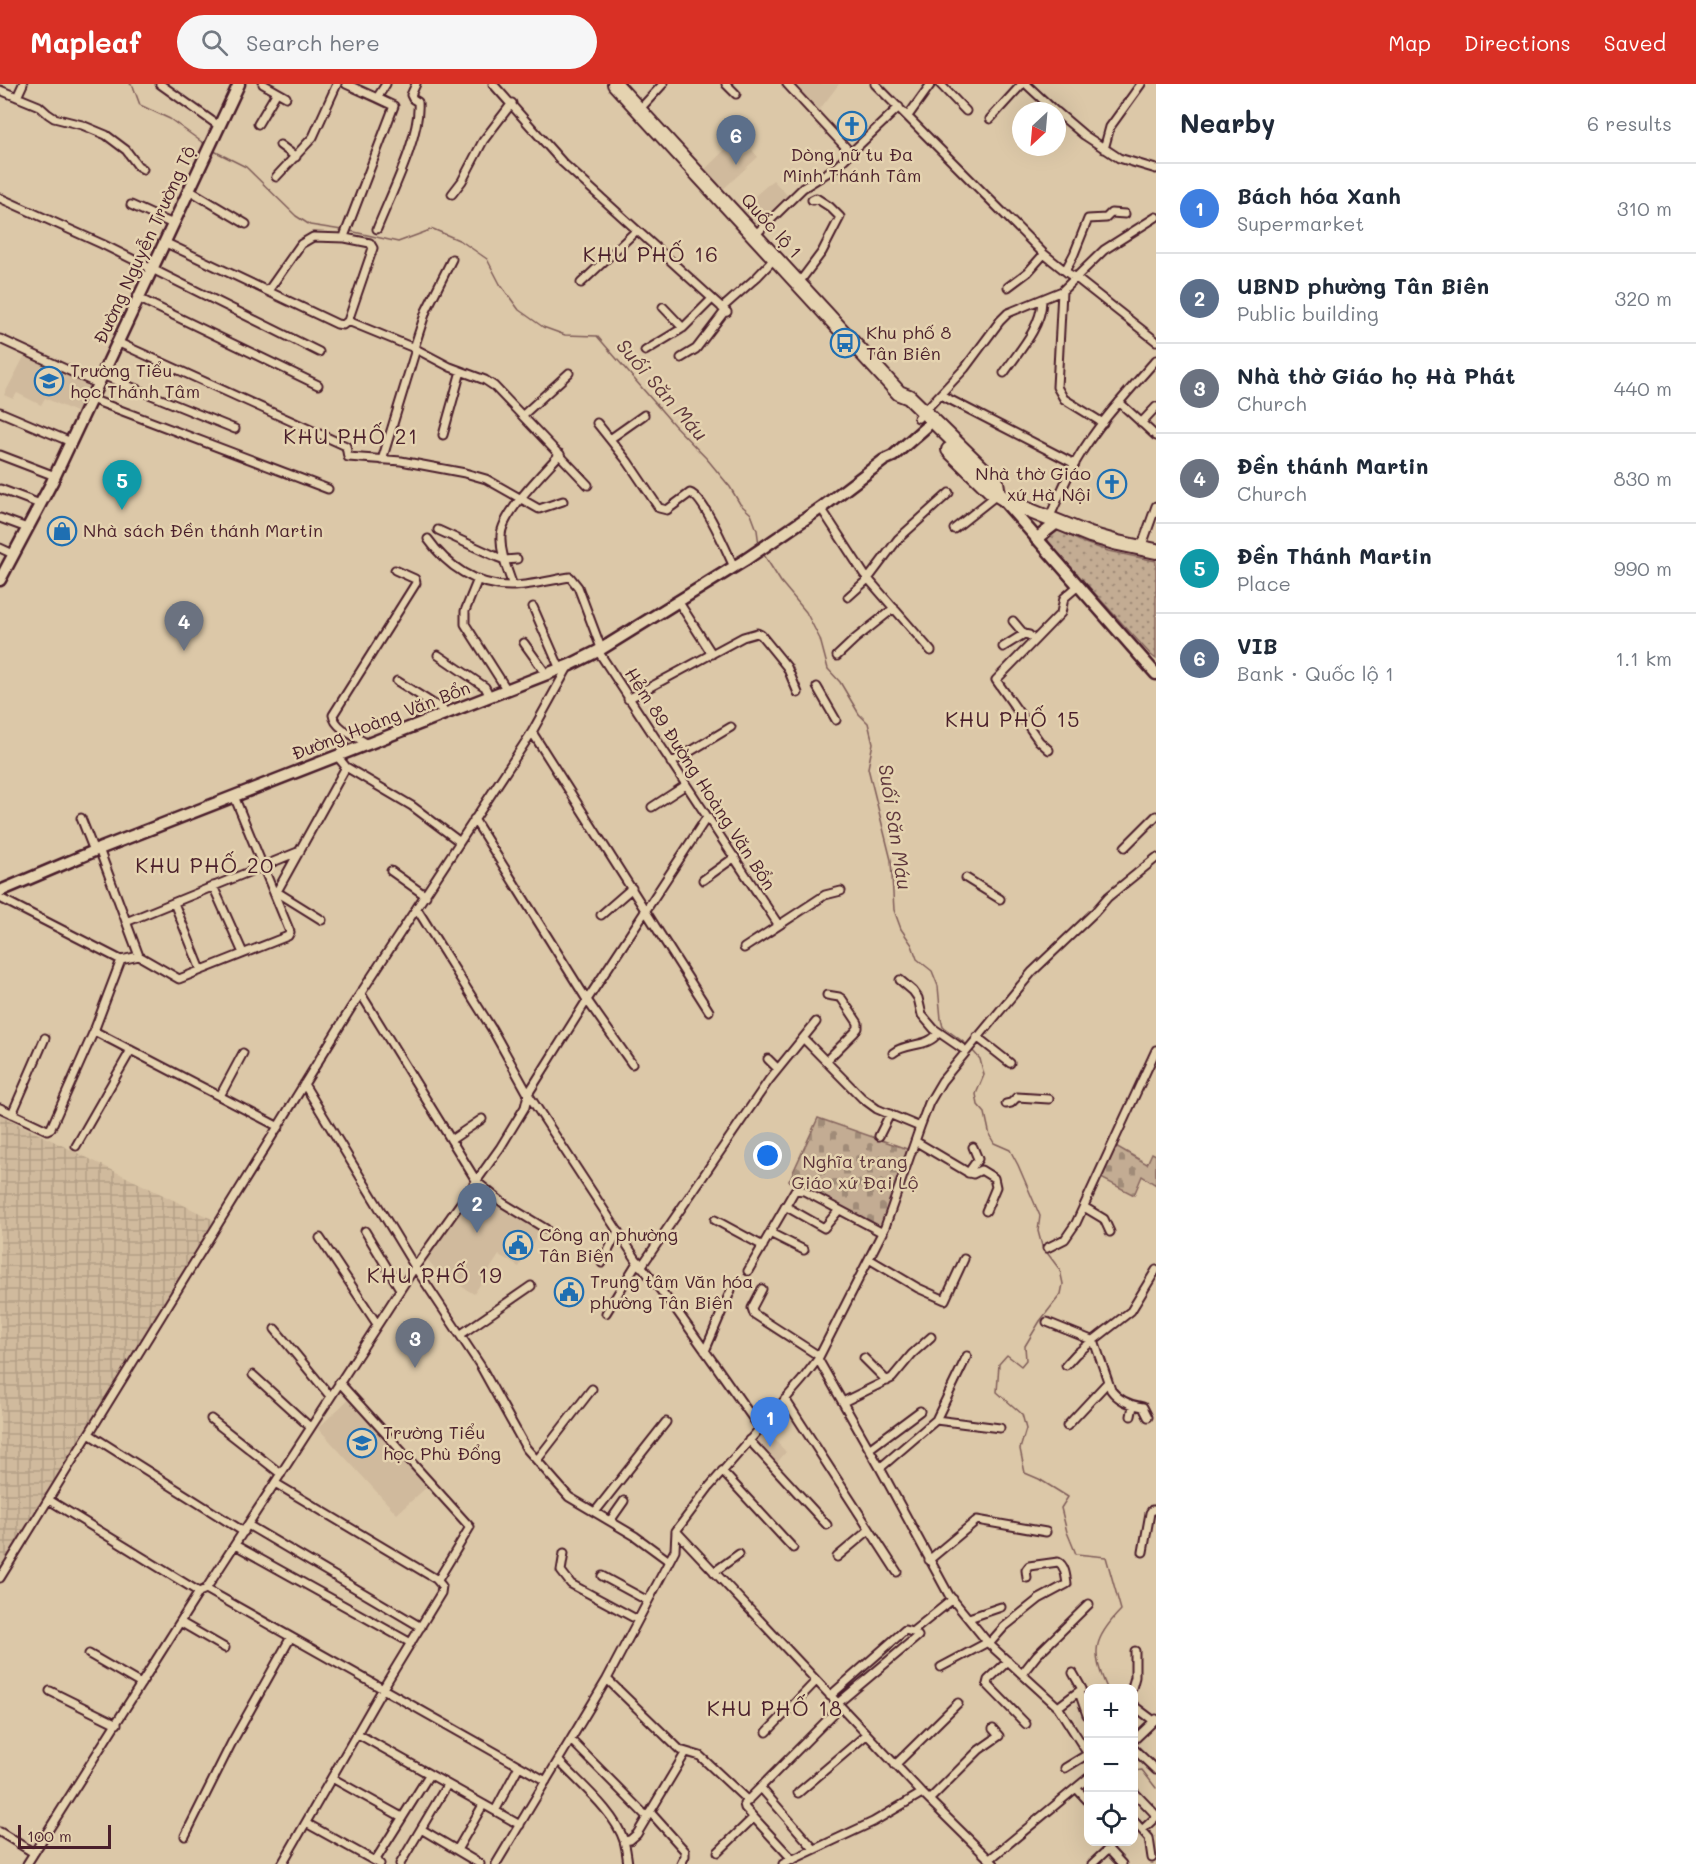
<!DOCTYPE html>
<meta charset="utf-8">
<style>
body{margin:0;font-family:Mali,sans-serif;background:#f6f6f7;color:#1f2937}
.controls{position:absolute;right:18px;bottom:18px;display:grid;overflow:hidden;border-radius:12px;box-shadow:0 6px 24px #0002}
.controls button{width:54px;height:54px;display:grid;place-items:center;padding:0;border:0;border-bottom:2px solid #e0e1e3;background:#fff;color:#1f2937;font:30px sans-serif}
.compass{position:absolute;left:1012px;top:18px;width:54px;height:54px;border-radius:50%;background:#fff;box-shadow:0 6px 24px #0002;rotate:206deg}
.scale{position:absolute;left:18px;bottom:15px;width:93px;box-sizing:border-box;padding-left:6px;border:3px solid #4a1f2b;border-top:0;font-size:16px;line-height:21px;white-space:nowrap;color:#4a1f2b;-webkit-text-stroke:4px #e5d3b0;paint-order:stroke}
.you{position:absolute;left:768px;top:1072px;width:21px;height:21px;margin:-15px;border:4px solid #fff;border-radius:50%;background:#1a73e8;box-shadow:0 0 0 9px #1a73e833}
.badge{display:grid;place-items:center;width:39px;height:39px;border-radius:50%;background:#d93025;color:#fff;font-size:20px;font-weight:700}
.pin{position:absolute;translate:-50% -50px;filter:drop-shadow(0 2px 3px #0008)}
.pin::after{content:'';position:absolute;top:32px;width:21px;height:18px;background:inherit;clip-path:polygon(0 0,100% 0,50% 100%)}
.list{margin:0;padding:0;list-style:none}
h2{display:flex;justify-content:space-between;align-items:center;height:78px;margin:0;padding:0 24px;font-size:26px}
h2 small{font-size:20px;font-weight:400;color:#747a83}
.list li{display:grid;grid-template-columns:39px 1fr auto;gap:18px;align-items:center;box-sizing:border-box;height:90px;padding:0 24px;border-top:2px solid #e0e1e3}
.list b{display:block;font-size:22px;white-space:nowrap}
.list p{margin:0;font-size:20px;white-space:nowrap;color:#747a83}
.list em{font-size:20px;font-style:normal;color:#747a83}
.icon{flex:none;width:33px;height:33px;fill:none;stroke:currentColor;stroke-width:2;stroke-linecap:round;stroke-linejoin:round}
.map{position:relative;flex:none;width:1156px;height:1780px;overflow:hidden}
header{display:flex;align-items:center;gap:36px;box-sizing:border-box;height:84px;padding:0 30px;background:#d93025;color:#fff}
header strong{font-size:28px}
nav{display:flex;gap:33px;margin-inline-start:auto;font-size:21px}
.search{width:420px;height:54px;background:#f6f6f7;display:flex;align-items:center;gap:15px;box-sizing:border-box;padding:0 21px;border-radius:33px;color:#747a83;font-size:22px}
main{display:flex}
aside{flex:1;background:#fff}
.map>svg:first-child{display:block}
.built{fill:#d0ba9d}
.industrial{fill:url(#industrial-grid)}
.cemetery{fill:url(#cemetery-stones);stroke:#86665f;stroke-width:1.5}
.park{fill:url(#park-dots);stroke:#86665f;stroke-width:1.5}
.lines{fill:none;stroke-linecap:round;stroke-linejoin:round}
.stream{stroke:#7f5d59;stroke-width:1.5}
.street-casing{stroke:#4a1f2b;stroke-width:11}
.secondary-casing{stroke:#4a1f2b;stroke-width:15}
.primary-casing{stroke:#4a1f2b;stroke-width:15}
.highway-casing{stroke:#4a1f2b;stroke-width:18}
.street{stroke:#e5d3b0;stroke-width:7}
.secondary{stroke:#e5d3b0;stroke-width:10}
.primary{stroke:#e5d3b0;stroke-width:10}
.highway{stroke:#e5d3b0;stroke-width:14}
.labels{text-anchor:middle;stroke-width:5;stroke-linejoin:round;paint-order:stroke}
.poi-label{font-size:18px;fill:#4a1f2b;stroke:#e5d3b0;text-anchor:start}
.street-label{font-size:18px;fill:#4a1f2b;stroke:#e5d3b0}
.park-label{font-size:18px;fill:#5c343b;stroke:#e5d3b0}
.water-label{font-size:20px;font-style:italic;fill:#60393e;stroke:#e5d3b0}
.quarter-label{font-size:21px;letter-spacing:1.5px;fill:#4a1f2b;stroke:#e5d3b0}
</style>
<header>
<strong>Mapleaf</strong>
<div class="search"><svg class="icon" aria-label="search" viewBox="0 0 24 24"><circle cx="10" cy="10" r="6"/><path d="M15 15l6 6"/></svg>Search here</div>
<nav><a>Map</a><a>Directions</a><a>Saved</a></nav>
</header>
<main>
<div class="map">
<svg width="1156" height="1780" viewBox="0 0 1156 1780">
<defs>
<pattern id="industrial-grid" width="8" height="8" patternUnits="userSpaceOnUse" patternTransform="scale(1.5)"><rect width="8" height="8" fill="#d0ba9d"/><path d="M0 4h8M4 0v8" fill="none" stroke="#b49f87"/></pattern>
<pattern id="cemetery-stones" width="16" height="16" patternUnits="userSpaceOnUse" patternTransform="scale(1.5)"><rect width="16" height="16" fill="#c3ac93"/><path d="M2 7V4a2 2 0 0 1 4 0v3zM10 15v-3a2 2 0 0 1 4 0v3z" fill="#a08b78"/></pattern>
<pattern id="park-dots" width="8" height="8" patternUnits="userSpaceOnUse" patternTransform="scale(1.5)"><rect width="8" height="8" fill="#c3ac93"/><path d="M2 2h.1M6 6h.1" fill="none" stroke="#a08b78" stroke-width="1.8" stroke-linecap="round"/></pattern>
</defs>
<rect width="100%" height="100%" fill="#dcc8a8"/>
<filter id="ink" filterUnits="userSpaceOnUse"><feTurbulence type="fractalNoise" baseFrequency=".0167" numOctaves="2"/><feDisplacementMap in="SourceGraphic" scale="12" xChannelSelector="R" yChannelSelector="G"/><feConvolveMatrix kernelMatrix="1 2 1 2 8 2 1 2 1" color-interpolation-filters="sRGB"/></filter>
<g filter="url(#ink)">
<!-- built -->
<path class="built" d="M790,0h49l-22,29z
M730,61l12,13 10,-8 6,7 -38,35 -18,-20z
M773,96l15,16 -34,31 -16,-16z
M26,269l67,32 -13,29 -35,-16 -4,7 -24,-12 -4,6 -9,-4z
M477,1101l64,43 -22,39 -20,-12 -25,39 -35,-21 -14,-16z
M350,1314l79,87 -32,29 -79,-86z
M763,1343l23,25 -11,13 -23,-26z"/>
<!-- industrial -->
<path class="industrial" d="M0,1031l218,107 -218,352z"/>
<!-- cemetery -->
<path class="cemetery" d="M818,1034l92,32 -28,80 -93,-49z
M1114,1061l33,19 5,-11 4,2v30l-14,-9 -8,19 -35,-18z"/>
<!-- park -->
<path class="park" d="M1058,446l24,12 26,9 48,10v98l-5,-4 -103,-113v-6z"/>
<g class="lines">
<!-- stream -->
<path class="stream" d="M130,0l3,2 7,19 30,14 36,26
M212,66l34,17 50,49 14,9 32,5
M350,147l48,11 35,-13 28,12 26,18 13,25 19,26 24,17 22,8 32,1 77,89 33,34 23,28 10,17 11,10 6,16 2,15
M764,471l17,27 25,30 14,27 8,30 12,13 19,32 9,9 5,20 -5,25 23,92 3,50 7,19 11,16 5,14 15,12 6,15 3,33 2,8 26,19
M972,966l8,9 4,16 -8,19 2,11 7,8 5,23 4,7 16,7 8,15 22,51 -2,15 4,15 18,24 3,14 -2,10 -21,27 -15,25 1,14 -5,6 -14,-11 -8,9 -2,28 25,22 4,15 -6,20 5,24 14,6 29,18 -7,11 6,24 9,22 30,3 15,53c-28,29 -30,42 -14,78
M1134,1687l8,-1 14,18"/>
<!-- street casing -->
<g class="street-casing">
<path id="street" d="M160,0l59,42
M263,0l23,13
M346,0l31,14
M493,0l70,79 164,149
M726,0l10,10
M787,0l64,69
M875,0l169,170 25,20 6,3 81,64
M940,0l26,27
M1026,0l29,27
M0,6l39,16 9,8 6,4 28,7 24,10 20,15 12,16 5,3
M17,13l6,-13
M639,26l24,-26
M1057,28l27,23 35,23 37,11
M908,32l23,-32
M990,35l32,-35
M258,40l19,-32
M280,61l16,12
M1104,65l6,-22 31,-43
M276,93l37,-40 24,-53
M189,106l57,34
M452,110l10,-13 21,-40 29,-38
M0,114l102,46 217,108
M131,121l42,19
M377,145c13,-33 44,-93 41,-127l-5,-3 -2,-4 5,-11
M755,151l48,-47 32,-20 64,-61
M164,158l173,82 6,1 5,-4 66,27 36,19 35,13 9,6 94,99
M1065,187l9,-17 14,-35 18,-1 5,-5 14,1
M581,199l56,-53
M798,200l24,-32 18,-35 -10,-10 -14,-9 -4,2
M1008,203l20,-15 16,-18
M268,207l33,-47 12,-7 32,1
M1062,207l-5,96 7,12 39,24
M138,214l180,87
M663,223l20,21
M722,224l35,-31 18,-19
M348,237l25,-73 -3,-5 -25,-5v-4l49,-128 -17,-8 9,-14
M0,255l98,45
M117,258l229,104 2,11 53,4 64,12 21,6 53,30 24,-8
M414,264l12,-37 26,-52
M645,267l38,-23 29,-29
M681,274l15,-9 29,-38
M1004,289c15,-22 37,-45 38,-72
M102,291l133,54
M941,311l134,69
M91,315l237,90
M1119,318l37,34
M0,328l71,30
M523,331l46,-42
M918,334l47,-50 35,-47 8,-8 54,-22 42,-41 52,-33
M597,339l31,39 31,46 8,2 23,-17c14,4 37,59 44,74
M1141,339l15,-16
M443,351l18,-64
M610,355l34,-24
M0,371l55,21
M382,376l34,-111
M0,405l40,15
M821,424l43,66 67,77
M0,434l27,10
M1049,434c9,-18 16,-38 26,-55 22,-38 52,-70 81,-103
M954,445l44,-35
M438,446l59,27 8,3 12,-1
M428,455c19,27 48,47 82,47 19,0 41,-6 60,-9l8,10 23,61
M0,464l13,6
M1141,464l15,-42
M478,495l-13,32v13l42,66
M513,502c-5,-15 -13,-33 -12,-50 0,-22 44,-65 59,-82
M848,513l20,-18 30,-40 51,-46
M678,517l34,53
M533,523l27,62
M1013,537l11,13
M524,559l23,32
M1003,563l21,-13 5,1 5,5
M598,567l180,273
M438,571l47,32 5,10
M837,572l18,-17 39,-31
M397,597l51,32
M817,603l19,33
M628,615l115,-62 14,-4 4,2 26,32 11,26
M532,648l177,279
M368,660c-11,-7 -33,-15 -35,-29l83,-132 -1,-4 -20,-9
M1049,666l-10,-9 -43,-61 65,-67 3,-15 14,-12
M337,672l9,11 66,39 48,36
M671,679l60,-36
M652,723l34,-22
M81,734l13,33
M474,735l113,181 45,64
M1125,763l31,-31
M99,765l40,107 40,23 109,-43 2,-4 -56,-136
M391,787l35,25
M966,794l34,21
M703,796l32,-23
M213,802l30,67
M277,808l45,28
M275,811l71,-128
M0,814l121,62 18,-4
M174,819l27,67
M417,825l75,120 36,65 108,165 41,52 82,116
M601,831l31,-27
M126,838l174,-71
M744,864l81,-53 16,-4
M900,896l13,11 5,7 4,17 12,14 32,22
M361,910l116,188 26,21 43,26
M94,947l185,96
M977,953l33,26
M804,955l58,59 15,11 43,18
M893,969c13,-11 35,-5 45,-20
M768,975l10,10
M826,977l28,-28 4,-5v-5l-16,-24 -3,-2 -12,-2
M304,1000l111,183 65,98 46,83 43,49 66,39 34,25
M220,1012l23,-43
M1006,1020l5,-1 6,-6 32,2
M0,1024l47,22 4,-2 43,-97 27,-71
M12,1030l33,-76
M879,1052l11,-22
M451,1056l31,-21
M915,1057l54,32 4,1 8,-4 13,8 2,9 -10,24
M76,1062l55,-96
M968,1089l10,-14 -5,-12
M785,1122l39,22 15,-18
M1084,1123l20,12 6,13
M715,1136l48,26
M365,1147l35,58
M770,1149l34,17
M320,1154l57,86
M1047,1164l18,-9 11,-16 80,-173
M869,1175l49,29 27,12 19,-41
M602,1179l16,-32
M641,1183l128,-187 47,-58
M748,1187l47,-81 9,1 79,42
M762,1205l-10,19 2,6 65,42
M606,1229l32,-52
M1047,1238l47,19 17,49c8,11 19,15 32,17l5,10
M275,1245l55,67
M460,1251l71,-49
M705,1267l26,-61
M864,1274l23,23
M818,1275l62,109 69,127 40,49 69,63 30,47
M1066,1281l10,-11 55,-43 25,-41
M253,1291l57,52
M339,1298l131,145 -32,53
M785,1315l112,173
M843,1318l49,-24 20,-24 19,-17
M1131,1332l2,-10
M211,1335l70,55
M936,1336l64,8
M1067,1342l41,-44
M89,1350l155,98
M749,1356l78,85
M869,1365l51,-38
M537,1376l55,-71
M880,1384l56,-48 31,-64
M722,1387l71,77
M275,1399l161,96 6,7 -1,7 -59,97 -100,174
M49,1416l150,92
M595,1428l71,-90
M610,1437l14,-20
M248,1441l173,102
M676,1447l246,262 72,71
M235,1461l176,98
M1143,1468l7,-39 2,-3h4
M564,1469l-3,18 10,13 67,36
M837,1473l32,-27
M929,1476l48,-40 69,12
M714,1488l25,-18
M602,1492l46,25
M0,1494l351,-570 181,-276 36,-65
M206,1505l340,192
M969,1534l32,-11
M180,1538l45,26
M989,1560l15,-17 35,-28 28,-15c-1,-7 -2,-19 -9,-22l-29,4 -3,4 1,8
M89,1570l52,30
M1008,1577l-20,19 -1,4 39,40
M941,1583l47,-25
M1022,1590l15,-19 52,-51
M607,1595l73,71 20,6 48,45
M1132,1604l3,-11v-26
M50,1607l67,33
M1079,1608l8,23
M830,1612l75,-66 7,2 41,-33
M837,1620l81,-68
M1134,1622l20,15
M1058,1623l24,-18 -9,-16
M767,1648l49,-51
M358,1650l162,91
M571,1656l76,77
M1134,1656l22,-21
M1134,1665l22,21
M559,1677c20,22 56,51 65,80 2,7 3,15 4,23
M895,1681l63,-62
M1065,1684l23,-14
M332,1694l70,39
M761,1704l53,61
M1076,1704l12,13
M1134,1708l21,22 1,3 -14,13
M798,1709l68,-58
M929,1716l50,-50 20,-14 -6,-7
M495,1727l24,-45
M650,1728l35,39v5l-4,8
M1134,1737l15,17 3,20
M306,1739l74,41
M421,1745l59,35
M0,1748l34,21
M185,1752l46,-92 60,-107
M624,1757l6,-1 7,-6 49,-82
M457,1766l26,-45
M718,1768l35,-34
M990,1775l98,-81
M793,1776l-48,-52 -1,-4 96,-97
M375,1777l54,-86
M27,1780l172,-272 7,-3 209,-322 85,-119 25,-41 3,-13 59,-94 120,-183
M400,1780l47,-79
M496,1780l111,-185 68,-129 1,-19 33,-44 93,-107 16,-21 67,-132 35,-100 9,-24 13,-22 90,-109 63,-60 13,-15 48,-39
M783,1780l90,-42 49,-29
M1092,1780l14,-13h4l12,13"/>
</g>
<!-- secondary casing -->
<g class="secondary-casing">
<path id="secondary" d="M0,496l52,-98 187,-398
M0,807l99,-42 471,-184 28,-14 147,-91 76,-52 63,-48 9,-4 33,-29"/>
</g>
<!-- primary casing -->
<g class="primary-casing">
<path id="primary" d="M1004,417l152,173
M1036,455l22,-17"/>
</g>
<!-- highway casing -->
<g class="highway-casing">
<path id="highway" d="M615,0l284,309 10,4 87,85 2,12
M949,366l41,40 23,14 77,31 28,8 38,8"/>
</g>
<!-- street -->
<use href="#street" class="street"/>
<!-- secondary -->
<use href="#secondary" class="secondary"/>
<!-- primary -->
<use href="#primary" class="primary"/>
<!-- highway -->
<use href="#highway" class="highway"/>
</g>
</g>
<!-- icons -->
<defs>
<g id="church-ring" transform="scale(1.5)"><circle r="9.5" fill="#e5d3b0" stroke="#1f6fb2" stroke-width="1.5"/><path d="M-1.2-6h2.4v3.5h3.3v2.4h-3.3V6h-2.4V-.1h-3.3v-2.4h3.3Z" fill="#1f6fb2"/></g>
<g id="bus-ring" transform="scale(1.5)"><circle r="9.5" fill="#e5d3b0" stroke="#1f6fb2" stroke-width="1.5"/><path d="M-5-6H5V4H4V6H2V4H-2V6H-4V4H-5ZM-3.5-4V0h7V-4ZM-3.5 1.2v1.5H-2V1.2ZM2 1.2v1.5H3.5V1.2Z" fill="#1f6fb2"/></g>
<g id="school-ring" transform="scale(1.5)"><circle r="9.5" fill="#e5d3b0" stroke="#1f6fb2" stroke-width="1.5"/><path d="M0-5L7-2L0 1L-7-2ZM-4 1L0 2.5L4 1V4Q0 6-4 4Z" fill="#1f6fb2"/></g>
<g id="shop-ring" transform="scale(1.5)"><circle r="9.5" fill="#e5d3b0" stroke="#1f6fb2" stroke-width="1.5"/><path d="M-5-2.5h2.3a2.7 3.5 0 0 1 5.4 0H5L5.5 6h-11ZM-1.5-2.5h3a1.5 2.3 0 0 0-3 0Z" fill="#1f6fb2"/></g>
<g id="civic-ring" transform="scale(1.5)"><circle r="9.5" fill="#e5d3b0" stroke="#1f6fb2" stroke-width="1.5"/><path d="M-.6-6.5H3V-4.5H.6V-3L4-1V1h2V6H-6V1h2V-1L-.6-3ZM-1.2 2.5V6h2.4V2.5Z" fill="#1f6fb2"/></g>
</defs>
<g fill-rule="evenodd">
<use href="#church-ring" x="852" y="42"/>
<use href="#bus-ring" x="845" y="259"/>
<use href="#school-ring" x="49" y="297"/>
<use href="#church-ring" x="1112" y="400"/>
<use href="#shop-ring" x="62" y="447"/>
<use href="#civic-ring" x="518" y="1161"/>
<use href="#civic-ring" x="569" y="1208"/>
<use href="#school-ring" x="362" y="1359"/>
</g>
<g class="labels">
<!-- poi labels -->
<g class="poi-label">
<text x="852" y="77" text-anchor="middle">Dòng nữ tu Đa<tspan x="852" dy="21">Minh Thánh Tâm</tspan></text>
<text x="866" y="255">Khu phố 8<tspan x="866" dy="21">Tân Biên</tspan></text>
<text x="70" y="293">Trường Tiểu<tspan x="70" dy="21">học Thánh Tâm</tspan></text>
<text x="1091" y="396" text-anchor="end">Nhà thờ Giáo<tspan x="1091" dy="21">xứ Hà Nội</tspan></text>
<text x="83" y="453">Nhà sách Đền thánh Martin</text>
<text x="539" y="1157">Công an phường<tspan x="539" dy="21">Tân Biên</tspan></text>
<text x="590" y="1204">Trung tâm Văn hóa<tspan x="590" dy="21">phường Tân Biên</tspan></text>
<text x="383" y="1355">Trường Tiểu<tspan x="383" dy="21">học Phù Đổng</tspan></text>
</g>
<!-- street labels -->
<g class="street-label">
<text transform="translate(771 142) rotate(48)" y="6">Quốc lộ 1</text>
<text transform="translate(145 161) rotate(-65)" y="6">Đường Nguyễn Trường Tộ</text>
<text transform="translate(381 637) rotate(-21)" y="6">Đường Hoàng Văn Bổn</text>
<text transform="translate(700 695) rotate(57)" y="6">Hẻm 89 Đường Hoàng Văn Bổn</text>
</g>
<!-- park labels -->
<g class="park-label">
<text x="855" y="1084">Nghĩa trang<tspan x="855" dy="21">Giáo xứ Đại Lộ</tspan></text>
</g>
<!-- water labels -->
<g class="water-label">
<text transform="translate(662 306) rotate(49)" y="7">Suối Săn Máu</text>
<text transform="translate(895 743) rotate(81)" y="7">Suối Săn Máu</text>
</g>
<!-- quarter labels -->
<g class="quarter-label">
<text x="651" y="178">KHU PHỐ 16</text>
<text x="351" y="360">KHU PHỐ 21</text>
<text x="1013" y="643">KHU PHỐ 15</text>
<text x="205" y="789">KHU PHỐ 20</text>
<text x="435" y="1199">KHU PHỐ 19</text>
<text x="775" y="1632">KHU PHỐ 18</text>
</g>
</g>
</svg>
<div class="controls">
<button>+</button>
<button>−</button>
<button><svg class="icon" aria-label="locate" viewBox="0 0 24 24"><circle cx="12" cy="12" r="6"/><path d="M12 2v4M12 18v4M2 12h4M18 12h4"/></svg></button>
</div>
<svg class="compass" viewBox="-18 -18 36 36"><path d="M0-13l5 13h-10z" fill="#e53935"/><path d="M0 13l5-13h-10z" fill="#747a83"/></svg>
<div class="scale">100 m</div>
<div class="you"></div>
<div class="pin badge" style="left:770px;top:1363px;background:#3f7fe0">1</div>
<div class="pin badge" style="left:477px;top:1149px;background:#5c6f8a">2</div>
<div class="pin badge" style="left:415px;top:1284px;background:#6b7280">3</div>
<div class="pin badge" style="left:184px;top:567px;background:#6b7280">4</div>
<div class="pin badge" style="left:122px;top:426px;background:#0f9aa8">5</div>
<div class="pin badge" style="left:736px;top:81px;background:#5c6f8a">6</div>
</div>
<aside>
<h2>Nearby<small>6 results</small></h2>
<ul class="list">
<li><span class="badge" style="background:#3f7fe0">1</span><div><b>Bách hóa Xanh</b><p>Supermarket</p></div><em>310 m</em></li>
<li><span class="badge" style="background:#5c6f8a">2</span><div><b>UBND phường Tân Biên</b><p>Public building</p></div><em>320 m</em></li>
<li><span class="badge" style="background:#6b7280">3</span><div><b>Nhà thờ Giáo họ Hà Phát</b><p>Church</p></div><em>440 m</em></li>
<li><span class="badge" style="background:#6b7280">4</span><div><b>Đền thánh Martin</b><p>Church</p></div><em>830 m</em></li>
<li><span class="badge" style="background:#0f9aa8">5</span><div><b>Đền Thánh Martin</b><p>Place</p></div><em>990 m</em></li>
<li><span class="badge" style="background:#5c6f8a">6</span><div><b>VIB</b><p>Bank · Quốc lộ 1</p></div><em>1.1 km</em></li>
</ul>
</aside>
</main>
